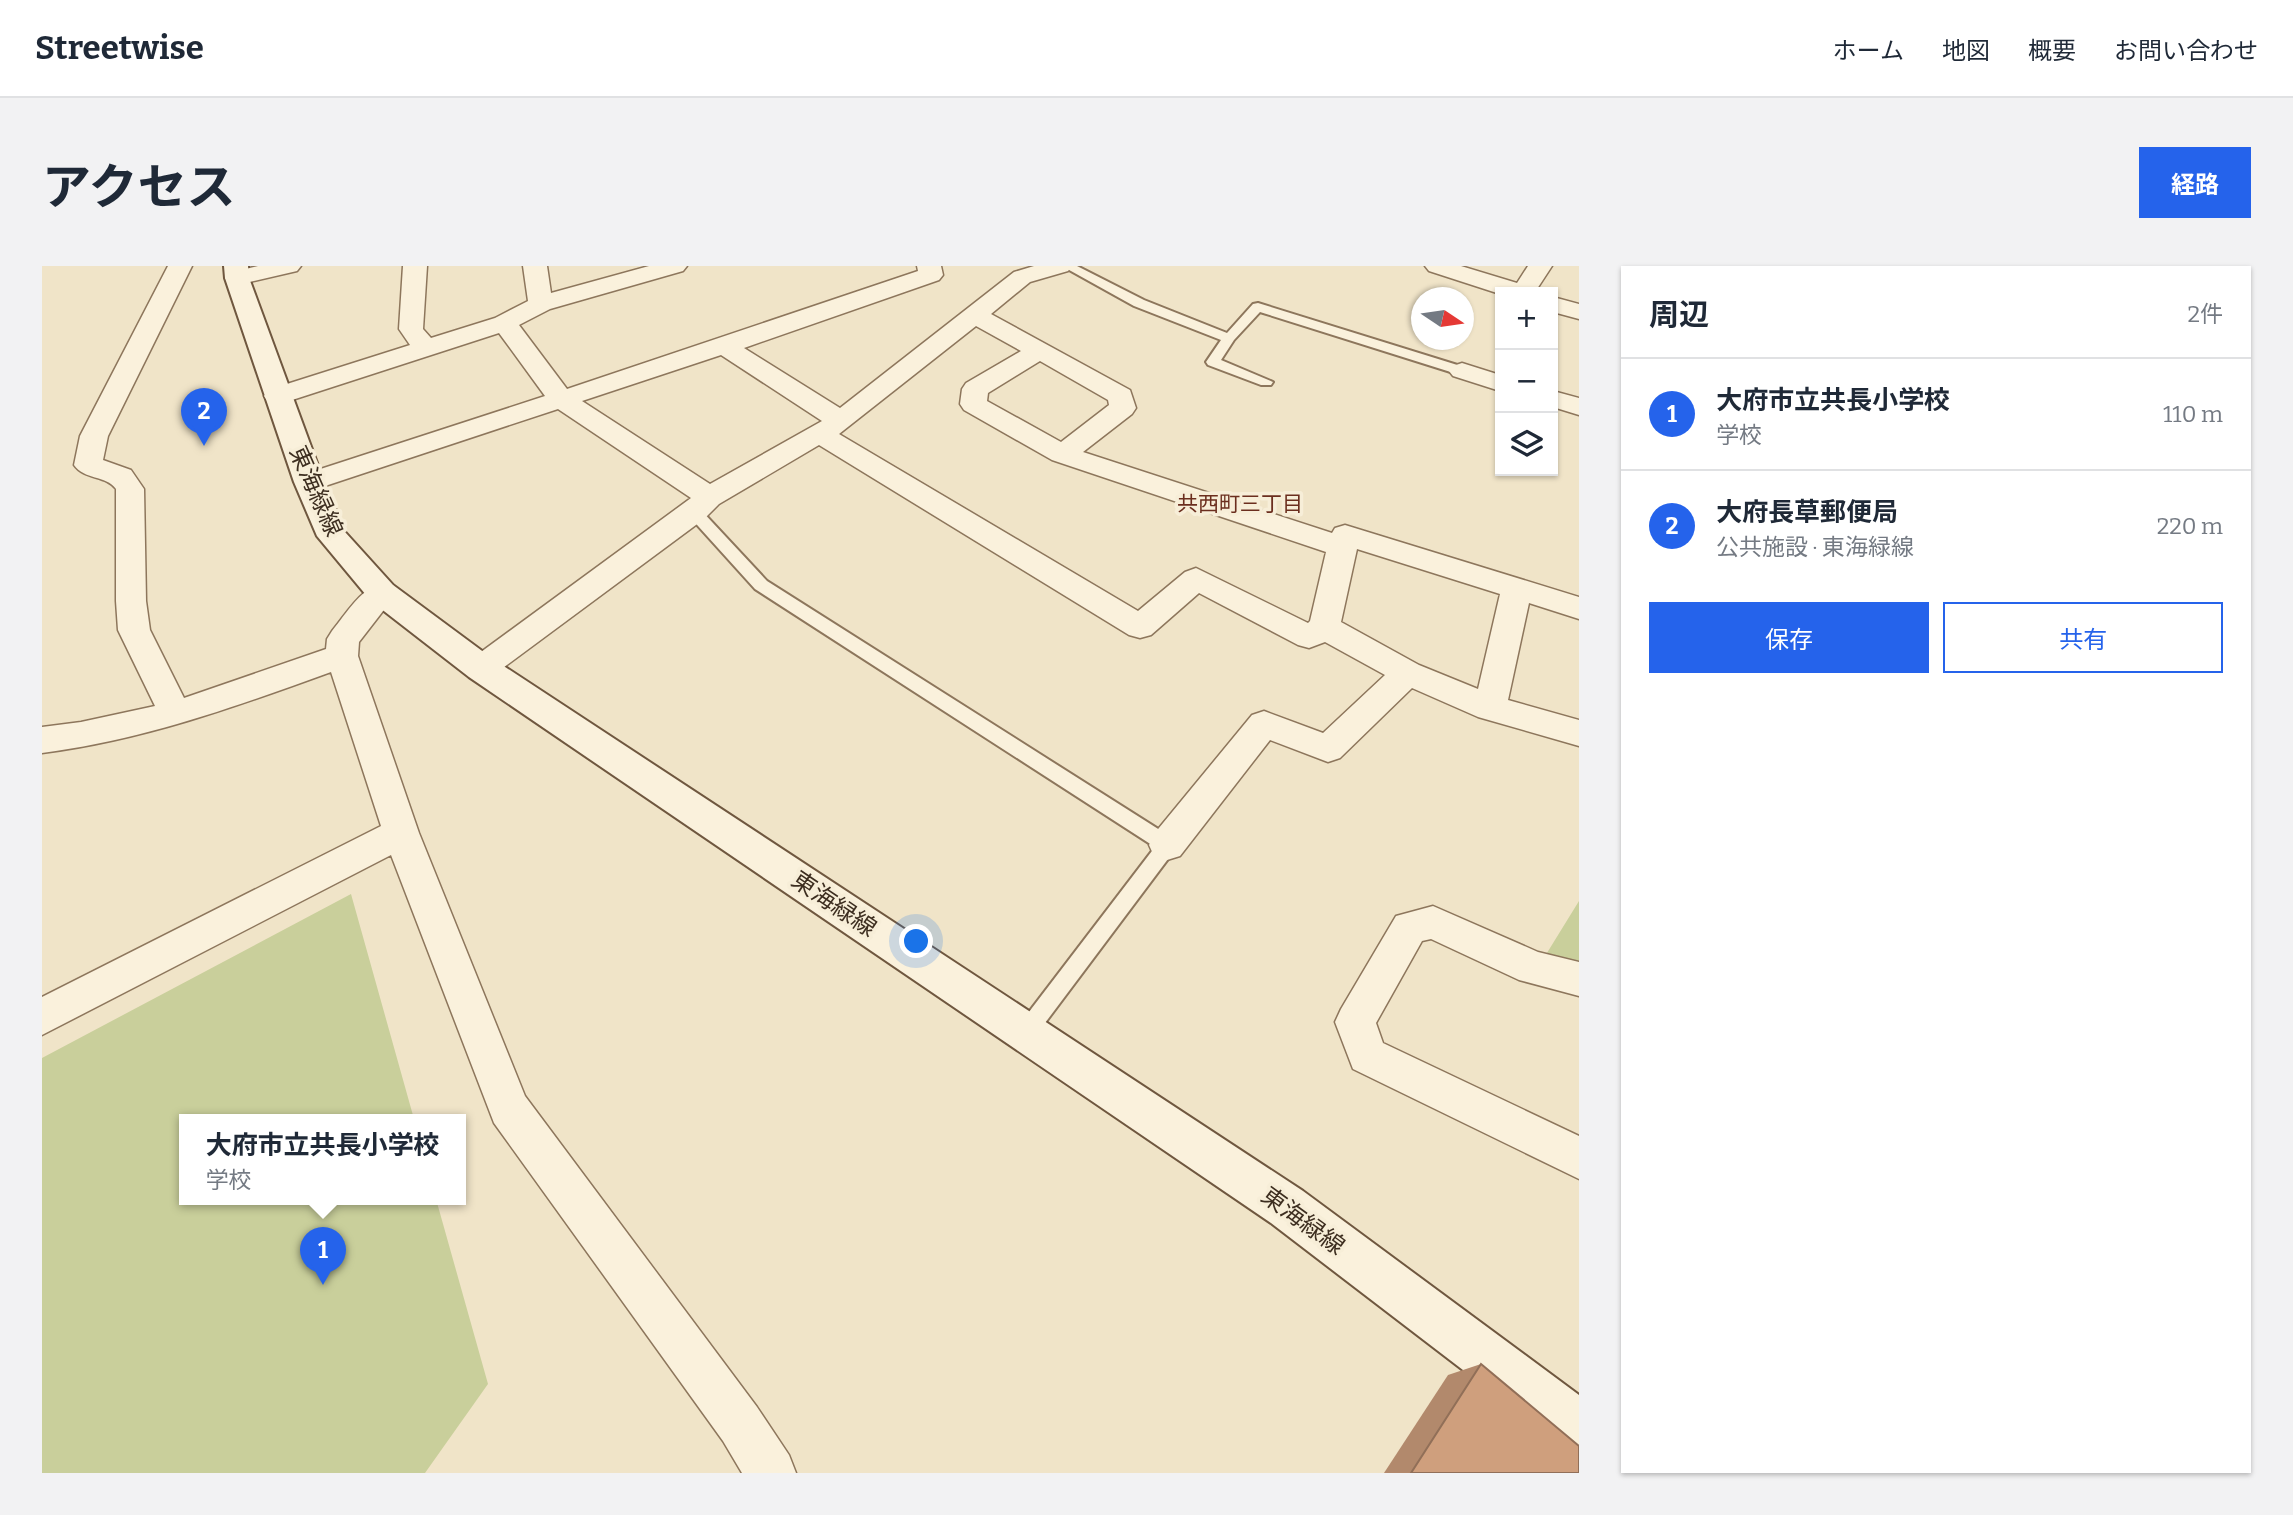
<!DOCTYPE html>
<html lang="ja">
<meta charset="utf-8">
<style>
body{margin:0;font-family:Bitter,"Noto Sans JP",serif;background:#f2f2f3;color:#1f2937}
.controls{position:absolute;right:21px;top:21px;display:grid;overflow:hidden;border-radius:0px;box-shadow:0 2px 5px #0004}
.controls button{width:63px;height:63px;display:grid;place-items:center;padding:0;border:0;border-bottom:2px solid #e0e1e3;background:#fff;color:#1f2937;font:35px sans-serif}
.compass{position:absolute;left:1369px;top:21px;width:63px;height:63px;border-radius:50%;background:#fff;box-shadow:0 2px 5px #0004;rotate:103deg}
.you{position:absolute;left:875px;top:676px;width:24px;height:24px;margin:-18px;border:5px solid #fff;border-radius:50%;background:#1a73e8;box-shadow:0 0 0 10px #1a73e833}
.badge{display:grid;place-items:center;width:46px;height:46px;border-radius:50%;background:#2563eb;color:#fff;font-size:23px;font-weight:700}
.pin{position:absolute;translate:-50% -58px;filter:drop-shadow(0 2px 4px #0008)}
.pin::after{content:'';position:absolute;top:37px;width:24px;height:21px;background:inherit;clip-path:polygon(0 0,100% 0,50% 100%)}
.popup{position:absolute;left:137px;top:848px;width:287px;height:91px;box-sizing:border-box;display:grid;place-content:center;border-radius:0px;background:#fff;filter:drop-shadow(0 2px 5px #0005);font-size:23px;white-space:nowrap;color:#747a83}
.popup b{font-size:26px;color:#1f2937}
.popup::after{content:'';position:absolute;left:50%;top:100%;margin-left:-14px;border:14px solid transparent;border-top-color:#fff}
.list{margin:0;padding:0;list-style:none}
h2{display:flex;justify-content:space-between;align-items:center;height:91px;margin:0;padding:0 28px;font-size:30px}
h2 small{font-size:23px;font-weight:400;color:#747a83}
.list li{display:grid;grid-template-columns:46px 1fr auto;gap:21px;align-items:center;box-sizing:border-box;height:112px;padding:0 28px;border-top:2px solid #e0e1e3}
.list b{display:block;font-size:26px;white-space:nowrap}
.list p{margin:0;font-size:23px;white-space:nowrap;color:#747a83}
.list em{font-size:23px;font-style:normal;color:#747a83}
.actions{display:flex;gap:14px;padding:21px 28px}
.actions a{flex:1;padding:16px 0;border:2px solid #2563eb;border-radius:0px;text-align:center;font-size:24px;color:#2563eb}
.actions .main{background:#2563eb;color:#fff}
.icon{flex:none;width:38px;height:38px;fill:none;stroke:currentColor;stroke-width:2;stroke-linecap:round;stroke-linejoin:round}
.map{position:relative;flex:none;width:1537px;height:1207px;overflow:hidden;border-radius:0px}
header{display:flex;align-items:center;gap:42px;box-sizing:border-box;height:98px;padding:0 35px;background:#fff;border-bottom:2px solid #e0e1e3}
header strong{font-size:33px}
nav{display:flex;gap:38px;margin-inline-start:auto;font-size:24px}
.intro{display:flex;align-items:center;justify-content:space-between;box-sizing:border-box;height:168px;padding:0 42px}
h1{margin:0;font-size:49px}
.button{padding:18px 32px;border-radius:0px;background:#2563eb;color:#fff;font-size:24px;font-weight:700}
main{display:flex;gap:42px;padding:0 42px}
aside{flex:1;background:#fff;border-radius:0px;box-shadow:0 2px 5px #0004}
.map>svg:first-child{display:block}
.green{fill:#c9cf9b}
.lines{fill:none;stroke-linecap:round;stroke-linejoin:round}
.service-casing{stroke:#8d765c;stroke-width:4}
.minor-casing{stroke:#8d765c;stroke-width:3}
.secondary-casing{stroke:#6f573f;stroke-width:4}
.service{fill:#faf1dc;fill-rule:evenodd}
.minor{fill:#faf1dc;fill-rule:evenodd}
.secondary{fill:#faf1dc;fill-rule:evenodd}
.wall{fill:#b2896c}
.building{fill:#cf9f7d;stroke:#916f58;stroke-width:2}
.labels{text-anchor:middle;stroke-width:7;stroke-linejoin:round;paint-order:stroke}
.far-neighbourhood-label{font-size:21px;fill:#6b2e1e;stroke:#f7eed8}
.street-label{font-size:24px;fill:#3d2e20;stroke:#f7eed8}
</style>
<header>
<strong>Streetwise</strong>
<nav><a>ホーム</a><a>地図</a><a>概要</a><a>お問い合わせ</a></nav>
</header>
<div class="intro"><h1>アクセス</h1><a class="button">経路</a></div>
<main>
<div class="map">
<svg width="1537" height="1207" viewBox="0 0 1537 1207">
<rect width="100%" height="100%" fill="#f0e4c8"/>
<!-- green -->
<path class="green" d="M309,628l63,225h-229v80h251l52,185 -63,89h-383v-415z
M1537,635v76l-37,-16z"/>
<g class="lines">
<!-- service casing -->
<g class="service-casing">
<path id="service" d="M1020,0h15l67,34 83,33 26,-29 5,-1 209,65 2,3 -7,4 -5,-1 -197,-62 -26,28 -13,20 52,22 -2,3h-10l-53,-20 -2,-3 15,-22 -87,-34z
M652,241l5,1 68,73 407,258 2,6 -2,6 -141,188 -7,3 -7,-3 -4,-7 4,-7 136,-178 -400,-258 -66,-73 -3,-4 3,-4z"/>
</g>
<!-- minor casing -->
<g class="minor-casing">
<path id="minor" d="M126,0h24l-84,170 -5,24 28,10 13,19 2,112 4,29 34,68 142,-49 1,-10 5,-8c16,-19 34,-53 61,-46l4,8 -38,49 -1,14 61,177 106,263 232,311 32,48 7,18h-54l-19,-32 -229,-318 -103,-268 -349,180v-38l339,-171 -50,-154c-96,35 -188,68 -289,81v-26l39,-5 74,-16 -37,-76 -2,-29v-112c-10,-14 -32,-9 -42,-24l6,-29z
M216,0h43l-4,5 -60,14 -8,-2 -4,-5 4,-5z
M361,0h24l-4,63 8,9 64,-20 33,-17 -5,-35h24l4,27 98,-27h38l-4,5 -133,38 -31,16 48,64 351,-118 -1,-5h24l2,9 -4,5 -195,68 96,60 174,-136 20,-6h38l-4,5 -38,11 -39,32 139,76 6,18 -4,6 -49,38 249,81 3,-5 10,-3 234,72v22l-50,-16 -21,97 71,20v26l-101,-29 -66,-29 -72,70 -12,4 -58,-22 -90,116 -13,4 -13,-4 -5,-11 5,-11 98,-119 12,-4 59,22 62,-58 -60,-33 -16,6 -11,-3 -99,-52 -48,42 -11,3 -11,-3 -310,-190 -100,59 -15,15 -212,157 -11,4 -11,-4 -5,-8 5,-8 221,-162 -133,-89 -239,79 -10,3 -10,-3 -4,-6 4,-6 246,-80 -46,-63 -213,69 -9,2 -9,-2 -4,-6 4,-6 142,-45 -11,-16zM934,60l45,25 -55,32 -4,6 -2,15 4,6 88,50 274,92 -16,69 -2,2 -112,-55 -11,4 -47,39 -299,-177zM679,89l101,66 -112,63 -128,-83zM998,95l68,39 1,5 -48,37 -74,-41 1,-8zM1315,283l143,45 -22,95 -59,-24 -78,-43z
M1383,0h36l56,17 11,-17h24l-17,26 -35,2 -71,-23z
M1511,31l26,7v15l-26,-7z
M1420,97l38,12v16l-47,-15 -4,-5 4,-5z
M1511,125l26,7v17l-26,-8z
M1391,640l105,46 41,10v34l-60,-16 -88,-41 -9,2 -46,82 7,20 196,93v43l-226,-110 -18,-47 6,-13 55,-93z"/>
</g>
<!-- secondary casing -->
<g class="secondary-casing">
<path id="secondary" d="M182,0h24l1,12 75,204 21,50 48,53 100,74 810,532 276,204v58l-18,-8 -290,-222 -802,-546 -98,-76 -54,-65 -23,-54 -69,-204z"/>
</g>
<!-- service -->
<use href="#service" class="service"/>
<!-- minor -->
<use href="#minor" class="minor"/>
<!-- secondary -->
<use href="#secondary" class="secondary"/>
</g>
<!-- wall -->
<path class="wall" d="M1439,1098l98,109h-195l64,-98z"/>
<!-- building -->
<path class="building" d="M1439,1098l98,82v27h-168z"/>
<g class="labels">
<!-- far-neighbourhood labels -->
<g class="far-neighbourhood-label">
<text x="1198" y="245">共西町三丁目</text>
</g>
<!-- street labels -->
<g class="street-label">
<text transform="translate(274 225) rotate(66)" y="8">東海緑線</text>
<text transform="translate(792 638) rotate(34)" y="8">東海緑線</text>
<text transform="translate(1261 955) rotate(36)" y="8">東海緑線</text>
</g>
</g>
</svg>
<div class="controls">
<button>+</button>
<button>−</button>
<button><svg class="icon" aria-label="layers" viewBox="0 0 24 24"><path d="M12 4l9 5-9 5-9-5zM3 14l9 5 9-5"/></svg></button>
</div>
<svg class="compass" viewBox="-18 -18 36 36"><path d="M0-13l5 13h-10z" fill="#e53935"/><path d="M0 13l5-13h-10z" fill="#747a83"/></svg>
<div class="you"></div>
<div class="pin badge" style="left:281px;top:1019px">1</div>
<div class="popup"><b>大府市立共長小学校</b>学校</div>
<div class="pin badge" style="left:162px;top:180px">2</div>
</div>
<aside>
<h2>周辺<small>2件</small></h2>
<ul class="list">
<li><span class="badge">1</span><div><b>大府市立共長小学校</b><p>学校</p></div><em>110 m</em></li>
<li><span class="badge">2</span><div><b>大府長草郵便局</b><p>公共施設 · 東海緑線</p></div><em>220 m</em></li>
</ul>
<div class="actions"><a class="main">保存</a><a>共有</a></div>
</aside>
</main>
